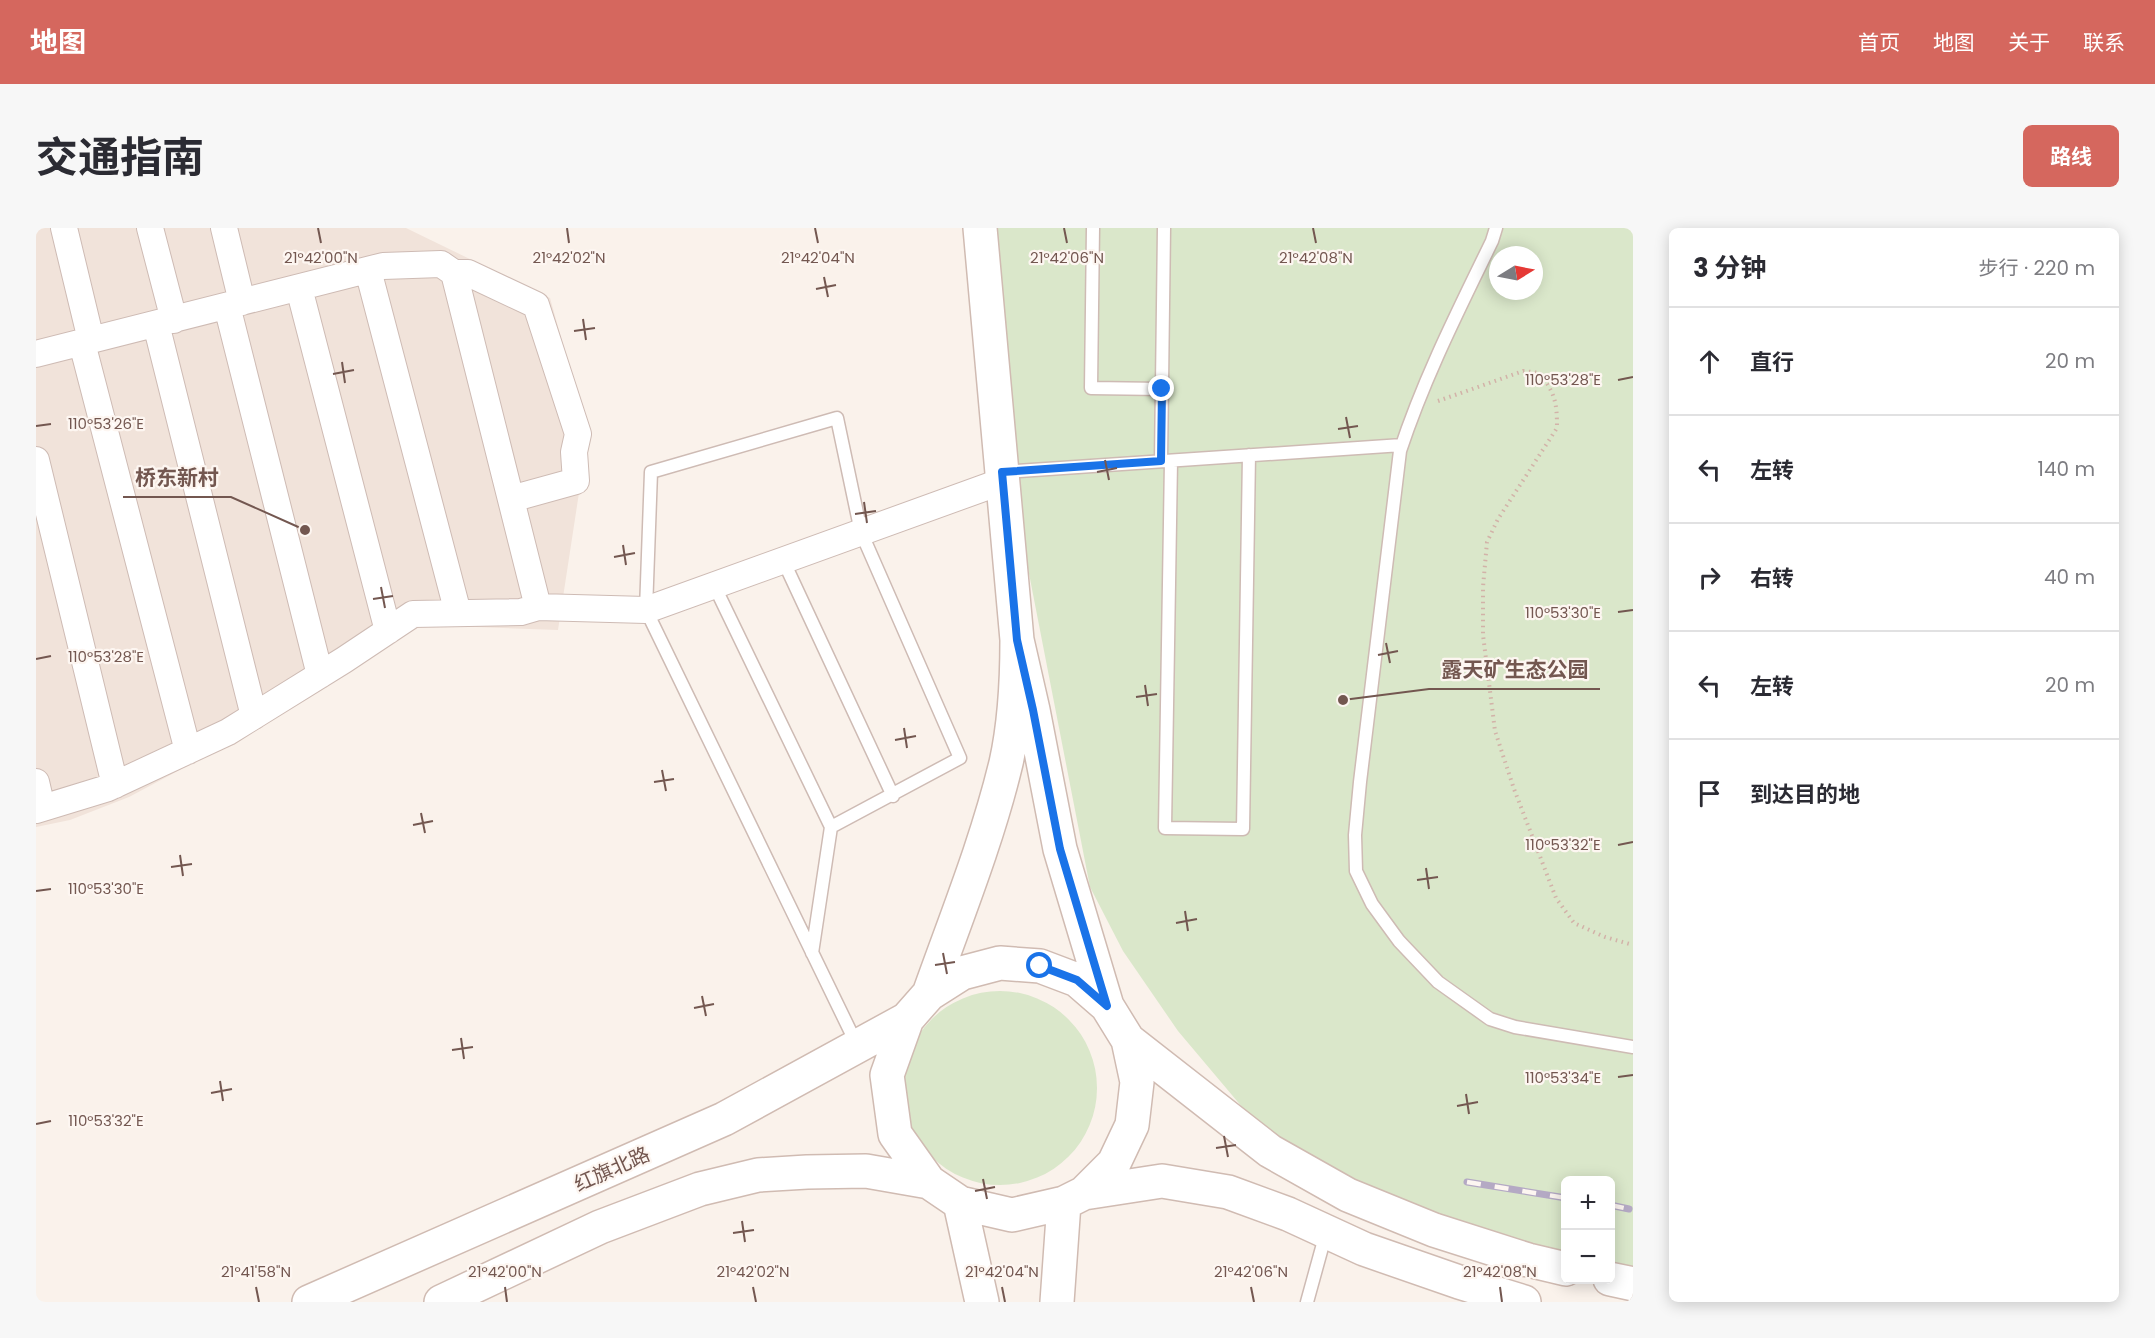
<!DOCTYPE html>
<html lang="zh">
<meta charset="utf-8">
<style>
body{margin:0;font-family:Poppins,"Noto Sans SC",sans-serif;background:#f7f7f7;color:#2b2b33}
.controls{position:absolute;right:18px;bottom:18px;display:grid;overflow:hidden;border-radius:9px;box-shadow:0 3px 15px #0003}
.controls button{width:54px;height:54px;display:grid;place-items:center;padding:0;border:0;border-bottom:2px solid #e1e1e2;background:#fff;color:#2b2b33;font:30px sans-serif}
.compass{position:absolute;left:1453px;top:18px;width:54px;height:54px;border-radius:50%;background:#fff;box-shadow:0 3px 15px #0003;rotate:80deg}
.stop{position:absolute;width:18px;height:18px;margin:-14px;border:4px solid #1a73e8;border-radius:50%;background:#fff}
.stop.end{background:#1a73e8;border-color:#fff;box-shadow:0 2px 6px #0008}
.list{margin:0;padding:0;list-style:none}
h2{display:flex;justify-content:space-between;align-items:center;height:78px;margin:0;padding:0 24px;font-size:26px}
h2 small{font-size:20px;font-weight:400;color:#7c7c81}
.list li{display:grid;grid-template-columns:39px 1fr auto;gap:18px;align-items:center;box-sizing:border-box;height:108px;padding:0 24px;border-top:2px solid #e1e1e2}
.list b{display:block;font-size:22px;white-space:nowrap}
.list em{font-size:20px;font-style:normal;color:#7c7c81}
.icon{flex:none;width:33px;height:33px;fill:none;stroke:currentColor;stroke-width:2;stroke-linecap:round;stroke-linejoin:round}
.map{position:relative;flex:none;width:1597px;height:1074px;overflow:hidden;border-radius:9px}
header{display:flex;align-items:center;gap:36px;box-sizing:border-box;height:84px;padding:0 30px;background:#d5675e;color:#fff}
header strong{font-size:28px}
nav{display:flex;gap:33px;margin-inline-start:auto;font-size:21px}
.intro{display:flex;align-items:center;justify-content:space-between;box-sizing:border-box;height:144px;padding:0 36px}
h1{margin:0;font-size:42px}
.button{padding:15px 27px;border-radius:9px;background:#d5675e;color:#fff;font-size:21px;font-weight:700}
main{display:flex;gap:36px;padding:0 36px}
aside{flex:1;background:#fff;border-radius:9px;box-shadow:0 3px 15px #0003}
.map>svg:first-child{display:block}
.residential{fill:#f1e3da}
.green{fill:#dae7ca;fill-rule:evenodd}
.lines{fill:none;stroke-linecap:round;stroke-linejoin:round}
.lane-casing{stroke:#cebbb4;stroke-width:15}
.street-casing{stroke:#cebbb4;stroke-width:28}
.secondary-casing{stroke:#d0bbb2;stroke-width:36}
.path{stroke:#d2b2a8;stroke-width:4;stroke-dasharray:1.5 4.5;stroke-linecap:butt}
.lane{stroke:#fff;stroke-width:12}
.street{stroke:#fff;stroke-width:26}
.secondary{stroke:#fff;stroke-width:33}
.rail-casing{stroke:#b4a9c4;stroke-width:7}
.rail{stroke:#fdf6f1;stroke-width:4.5;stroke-dasharray:14;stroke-linecap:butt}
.route{stroke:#1a73e8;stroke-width:8}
.ticks{fill:none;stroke:#735750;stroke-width:2}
.labels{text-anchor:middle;stroke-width:4.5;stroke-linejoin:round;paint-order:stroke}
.street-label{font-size:20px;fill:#735750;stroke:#fdf6f1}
.ticks-label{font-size:15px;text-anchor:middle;fill:#735750;stroke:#fdf6f1;stroke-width:4.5;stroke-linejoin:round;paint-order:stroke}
.leader{fill:none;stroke:#735750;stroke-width:2}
.callout-dot{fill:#735750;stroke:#fdf6f1;stroke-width:2}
.callout-label{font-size:21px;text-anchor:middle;font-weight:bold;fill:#735750;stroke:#fdf6f1;stroke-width:4.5;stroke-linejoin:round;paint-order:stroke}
</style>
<header>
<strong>地图</strong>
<nav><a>首页</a><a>地图</a><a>关于</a><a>联系</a></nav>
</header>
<div class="intro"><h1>交通指南</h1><a class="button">路线</a></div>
<main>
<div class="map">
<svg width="1597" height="1074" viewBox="0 0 1597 1074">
<rect width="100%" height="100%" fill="#faf2eb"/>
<!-- residential -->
<path class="residential" d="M0,0h370l144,70 38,136 -30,196 -136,-5 -203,124 -90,48 -59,23 -34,7z"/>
<!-- green -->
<path class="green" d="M957,0h640v1041l-22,-5 -1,-84h-44l-1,73 -101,-24 -121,-47 -90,-62 -75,-89 -55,-80 -33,-64 -73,-375zM1462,27h36v36h-36z
M867 860a97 97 0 1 1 194 0a97 97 0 1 1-194 0Z"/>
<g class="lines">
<!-- lane casing -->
<g class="lane-casing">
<path id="lane" d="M1057,0l-2,160 71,1
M1460,0l-4,13c-33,68 -68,137 -92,210l-40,331 -5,53 1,36 16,33 27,37 39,41 52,37 25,8 118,20
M1125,233l3,-233
M1135,233l-6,367 78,1 6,-374
M967,244l399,-27
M747,332l110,236
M678,357l117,242
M776,725l19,-126 129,-69 -99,-226 -24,-114 -186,54 -5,138 211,435
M1271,1074l19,-69"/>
</g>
<!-- street casing -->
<g class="street-casing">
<path id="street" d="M28,0l27,112
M114,0l24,92
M188,0l18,74
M332,42l90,343
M418,45h14l68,32 42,129 -4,18 2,29 -65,18
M263,60l89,343
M191,78l93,369
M120,96l98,392
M46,115l106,408
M0,126l347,-88 58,-2 13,9 84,334 -17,5 -108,2 -69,46 -116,72 -120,56 -72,22
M0,232l79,325
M502,379l108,3 357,-129
M0,554l6,26"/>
</g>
<!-- secondary casing -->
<g class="secondary-casing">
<path id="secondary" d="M981,412l16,70 27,139 47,157 21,34 9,42 -5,43 -18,38 -30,30 -20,10 -52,12 -52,-12 -31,-21 -34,-48 -8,-59 20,-56 22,-25 33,-21 38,-10 40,3 37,14 30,26
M893,766c27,-76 58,-152 77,-231 9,-40 11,-82 11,-123l-37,-412
M1092,812l142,111 78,44 86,35 94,30 38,9
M1048,965l78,-12 66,11 60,22 76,35 95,33 65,20
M924,975l22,99
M1574,1051l23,5
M273,1074l415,-183 183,-100
M405,1074l159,-75 100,-38 58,-14 49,-3 59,-1 63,11
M1021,1074l7,-99"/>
</g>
<!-- path -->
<path class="path" d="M1402,173l85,-30 17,2c15,21 17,29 17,55l-59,91 -11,23 -4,45v48l12,96 19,58 42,109 18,25 31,14 28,8"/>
<!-- lane -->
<use href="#lane" class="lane"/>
<!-- street -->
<use href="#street" class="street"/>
<!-- secondary -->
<use href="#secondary" class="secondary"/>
<!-- rail casing -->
<g class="rail-casing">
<path id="rail" d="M1431,954l99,16
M1574,977l19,4"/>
</g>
<!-- rail -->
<use href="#rail" class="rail"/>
</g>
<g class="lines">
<!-- route -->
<path class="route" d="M1004,738l37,14 30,26 -47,-157 -27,-139 -16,-70 -15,-168 159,-11 1,-72"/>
</g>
<!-- ticks -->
<path class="ticks" d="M282,0l3,15M531,0l2,15M779,0l3,15M1028,0l3,15M1277,0l3,15M788,49l4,20M780,61l20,-4M547,91l3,21M538,103l21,-3M306,134l3,21M297,146l21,-4M1582,152l15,-3M1310,189l4,21M0,198l15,-2M1302,201l20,-3M1069,232l4,20M1061,244l20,-4M828,274l3,21M819,286l21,-3M587,317l3,20M578,329l21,-4M345,359l4,21M337,371l20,-3M1582,384l15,-2M1350,415l4,20M1342,427l20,-4M0,431l15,-3M1109,457l3,21M1100,469l21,-3M868,500l3,20M859,512l21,-4M626,542l4,21M618,554l20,-3M385,585l4,20M377,597l20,-4M1582,617l15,-3M144,627l3,21M135,639l21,-3M1390,640l3,21M1381,652l21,-3M0,663l15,-2M1149,683l3,20M1140,695l21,-4M907,725l4,21M899,737l20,-3M666,768l4,20M658,780l20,-4M425,810l3,21M416,822l21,-3M1582,849l15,-2M184,853l3,20M175,865l21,-4M1430,866l3,20M1421,878l21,-4M0,896l15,-3M1188,908l4,21M1180,920l20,-3M947,951l4,20M939,963l20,-4M706,993l3,21M697,1005l21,-3M220,1059l3,15M469,1059l2,15M717,1059l3,15M966,1059l3,15M1215,1059l3,15M1464,1059l2,15"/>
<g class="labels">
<!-- street labels -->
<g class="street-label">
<text transform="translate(576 941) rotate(-24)" y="7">红旗北路</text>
</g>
</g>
<g class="ticks-label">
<text x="285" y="35">21°42'00"N</text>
<text x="533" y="35">21°42'02"N</text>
<text x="782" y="35">21°42'04"N</text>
<text x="1031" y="35">21°42'06"N</text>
<text x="1280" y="35">21°42'08"N</text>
<text x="1527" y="157">110°53'28"E</text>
<text x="70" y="201">110°53'26"E</text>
<text x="1527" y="390">110°53'30"E</text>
<text x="70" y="434">110°53'28"E</text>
<text x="1527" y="622">110°53'32"E</text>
<text x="70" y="666">110°53'30"E</text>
<text x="1527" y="855">110°53'34"E</text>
<text x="70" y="898">110°53'32"E</text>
<text x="220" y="1049">21°41'58"N</text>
<text x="469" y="1049">21°42'00"N</text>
<text x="717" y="1049">21°42'02"N</text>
<text x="966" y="1049">21°42'04"N</text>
<text x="1215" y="1049">21°42'06"N</text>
<text x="1464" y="1049">21°42'08"N</text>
</g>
<!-- callouts -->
<path class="leader" d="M269 302L195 269H87M1307 472L1393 461H1564"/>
<g class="callout-dot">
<circle cx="269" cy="302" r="6"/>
<circle cx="1307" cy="472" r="6"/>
</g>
<g class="callout-label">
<text x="141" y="257">桥东新村</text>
<text x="1479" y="449">露天矿生态公园</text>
</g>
</svg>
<div class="controls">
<button>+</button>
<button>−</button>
</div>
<svg class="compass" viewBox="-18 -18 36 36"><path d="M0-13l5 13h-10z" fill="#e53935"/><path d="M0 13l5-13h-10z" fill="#7c7c81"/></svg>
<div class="stop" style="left:1004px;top:738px"></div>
<div class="stop end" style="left:1126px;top:161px"></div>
</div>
<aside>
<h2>3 分钟<small>步行 · 220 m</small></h2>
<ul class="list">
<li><svg class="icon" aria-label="ahead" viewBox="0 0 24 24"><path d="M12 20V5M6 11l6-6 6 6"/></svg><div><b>直行</b></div><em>20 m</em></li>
<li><svg class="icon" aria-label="left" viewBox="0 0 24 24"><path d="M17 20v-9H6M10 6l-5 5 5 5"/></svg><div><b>左转</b></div><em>140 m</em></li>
<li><svg class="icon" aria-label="right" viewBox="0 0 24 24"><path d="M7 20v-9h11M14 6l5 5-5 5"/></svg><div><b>右转</b></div><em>40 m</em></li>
<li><svg class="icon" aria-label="left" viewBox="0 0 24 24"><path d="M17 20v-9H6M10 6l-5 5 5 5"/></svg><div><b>左转</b></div><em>20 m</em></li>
<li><svg class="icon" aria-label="arrive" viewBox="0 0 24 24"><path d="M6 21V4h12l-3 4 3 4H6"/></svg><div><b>到达目的地</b></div></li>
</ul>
</aside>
</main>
